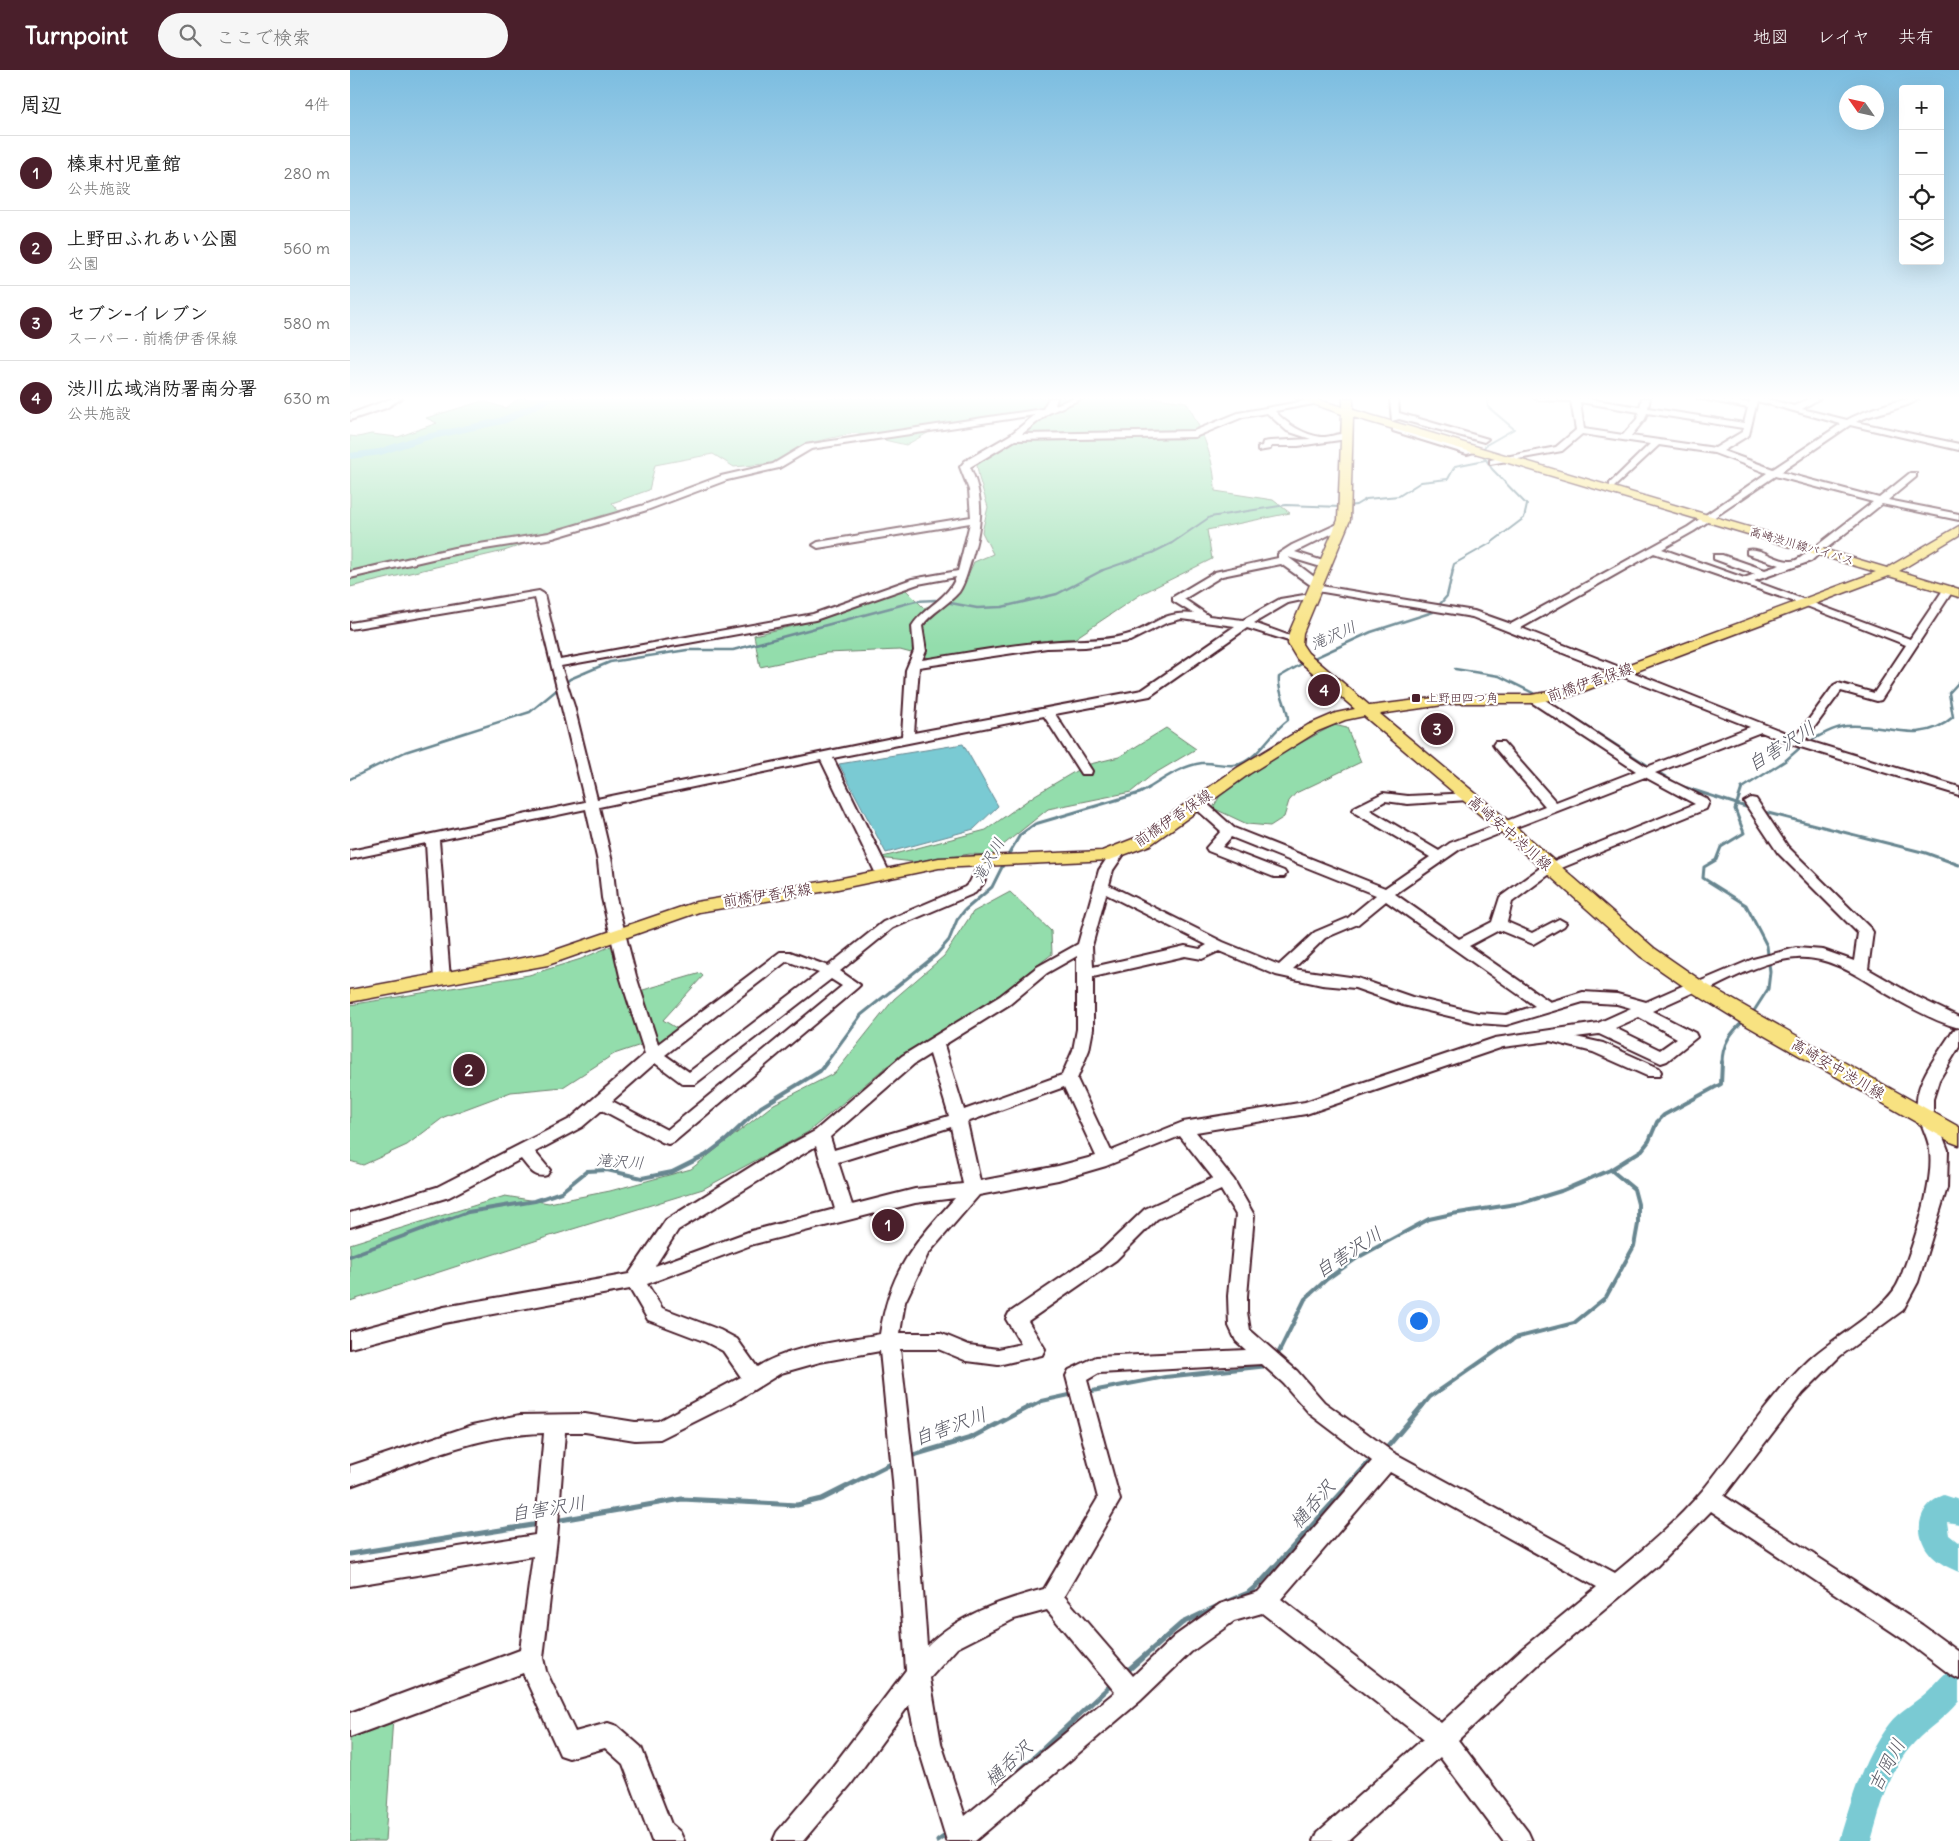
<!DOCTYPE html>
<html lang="ja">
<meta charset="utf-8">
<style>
body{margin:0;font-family:Delius,"Klee One",sans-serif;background:#f6f6f6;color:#222}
.controls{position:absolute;right:15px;top:15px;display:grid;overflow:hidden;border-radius:5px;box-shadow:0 5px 20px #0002}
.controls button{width:45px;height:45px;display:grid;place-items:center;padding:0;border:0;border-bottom:1px solid #e0e0e0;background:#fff;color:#222;font:25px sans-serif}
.compass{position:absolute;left:1489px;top:15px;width:45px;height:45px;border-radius:50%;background:#fff;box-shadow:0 5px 20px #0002;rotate:304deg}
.you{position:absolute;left:1068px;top:1250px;width:18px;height:18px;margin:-12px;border:4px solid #fff;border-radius:50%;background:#1a73e8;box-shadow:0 0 0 8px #1a73e833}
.badge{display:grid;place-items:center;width:32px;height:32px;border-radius:50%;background:#4a1f2b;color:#fff;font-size:16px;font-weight:700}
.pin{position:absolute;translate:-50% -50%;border:2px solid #fff;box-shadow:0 1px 5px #0006}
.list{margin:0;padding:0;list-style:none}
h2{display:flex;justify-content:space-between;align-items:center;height:65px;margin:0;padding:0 20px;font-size:21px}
h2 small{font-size:16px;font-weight:400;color:#767676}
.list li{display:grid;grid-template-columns:32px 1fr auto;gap:15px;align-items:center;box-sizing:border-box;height:75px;padding:0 20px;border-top:1px solid #e0e0e0}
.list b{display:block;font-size:19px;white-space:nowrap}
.list p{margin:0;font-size:16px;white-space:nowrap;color:#767676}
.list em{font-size:16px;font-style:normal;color:#767676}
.icon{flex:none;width:28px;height:28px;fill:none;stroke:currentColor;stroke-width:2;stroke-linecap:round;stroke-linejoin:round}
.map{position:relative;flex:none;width:1609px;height:1771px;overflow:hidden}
header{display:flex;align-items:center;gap:30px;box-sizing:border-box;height:70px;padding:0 25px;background:#4a1f2b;color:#fff}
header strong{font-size:24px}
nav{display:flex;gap:28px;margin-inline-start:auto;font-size:18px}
.search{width:350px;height:45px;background:#f6f6f6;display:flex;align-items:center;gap:12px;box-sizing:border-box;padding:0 18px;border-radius:28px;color:#767676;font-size:19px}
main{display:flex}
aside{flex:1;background:#fff}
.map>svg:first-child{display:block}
.green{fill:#93ddac;stroke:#6e7e6c}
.water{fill:#7acad3;stroke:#678690}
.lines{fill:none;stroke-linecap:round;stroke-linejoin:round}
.stream-far4{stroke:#678690;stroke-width:2}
.stream-far3{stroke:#678690;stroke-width:2.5}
.stream-far2{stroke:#678690;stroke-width:3}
.stream-far1{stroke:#678690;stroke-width:4}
.stream{stroke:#678690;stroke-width:5}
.river{fill:#7acad3;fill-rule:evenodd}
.minor-tunnel{stroke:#dbd2d5;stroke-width:9;stroke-dasharray:9 4.5;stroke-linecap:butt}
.minor-casing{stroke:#4a1f2b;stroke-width:4}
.major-casing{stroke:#4a1f2b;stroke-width:3}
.minor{fill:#fff;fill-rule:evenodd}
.major{fill:#f8e281;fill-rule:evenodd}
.poi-dot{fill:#4a1f2b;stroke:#fff;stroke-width:2}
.labels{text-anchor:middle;stroke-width:4.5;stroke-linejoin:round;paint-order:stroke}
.far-street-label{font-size:12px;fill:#4a1f2b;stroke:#fff}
.far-poi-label{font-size:12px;fill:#4a1f2b;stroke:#fff;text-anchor:start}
.street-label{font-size:15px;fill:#4a1f2b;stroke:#fff}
.water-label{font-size:16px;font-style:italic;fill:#5b5b66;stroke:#fff}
.near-water-label{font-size:19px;font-style:italic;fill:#5b5b66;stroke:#fff}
</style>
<header>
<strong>Turnpoint</strong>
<div class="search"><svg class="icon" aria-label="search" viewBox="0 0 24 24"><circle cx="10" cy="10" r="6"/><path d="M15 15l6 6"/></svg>ここで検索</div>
<nav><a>地図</a><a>レイヤ</a><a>共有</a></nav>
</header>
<main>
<aside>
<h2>周辺<small>4件</small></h2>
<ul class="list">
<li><span class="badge">1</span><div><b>榛東村児童館</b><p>公共施設</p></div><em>280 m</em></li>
<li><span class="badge">2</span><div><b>上野田ふれあい公園</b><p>公園</p></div><em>560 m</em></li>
<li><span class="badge">3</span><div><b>セブン-イレブン</b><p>スーパー · 前橋伊香保線</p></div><em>580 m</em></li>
<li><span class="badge">4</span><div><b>渋川広域消防署南分署</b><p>公共施設</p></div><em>630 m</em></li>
</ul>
</aside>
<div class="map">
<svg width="1609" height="1771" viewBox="0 0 1609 1771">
<rect width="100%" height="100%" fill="#fff"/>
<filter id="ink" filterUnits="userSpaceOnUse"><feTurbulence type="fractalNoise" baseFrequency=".02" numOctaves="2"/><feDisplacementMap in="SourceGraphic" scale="10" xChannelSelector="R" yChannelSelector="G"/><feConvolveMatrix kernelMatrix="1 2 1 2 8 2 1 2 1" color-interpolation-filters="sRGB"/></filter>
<g filter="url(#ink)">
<!-- green -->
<path class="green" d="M170,328h634l32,4c16,27 29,58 29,89l58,9 17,13 -83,17 5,29 -71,35 -70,47 -141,17 -30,-8 -74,3 -66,14 -6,-32 65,-15 86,-31 19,19 35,-14 15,-32 19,-8 -11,-22 6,-25 -9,-29 -2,-13 70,-54 -105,14 -36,20 -52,-12 -45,10 -35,20 -40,4 -21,-13 -58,11 -6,25 -37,13 7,9 -115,39 -154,36v-151l8,1 13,-3 27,3 39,-14 -11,-5 57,-17 22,7z
M984,655l13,3 14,34 -65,31 -7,8 -5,16 -14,9 -23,-2 -34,-16 14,-25z
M816,658l30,21 -44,26 -21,17 -83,17 -57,46 -21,-1 -57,8 -34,-4 107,-28 49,-35 51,-30 33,-8z
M660,822l41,39 1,23 -75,58 -64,41 -26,13 -79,66 -105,57 -156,48 -197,64v-57l155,-48 44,7 61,-12 81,-22 83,-65 61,-31 59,-74 50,-43 29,-44z
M261,876l3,1 12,48 75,-22 2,3 -40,44 18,11 -24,18 -13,-5 -30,10 -51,33 -52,5 -67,25 -37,28 -44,20 -13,-4v-156l179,-30 52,-16z
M43,1647l-8,124h-35v-112z"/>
<!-- water -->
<path class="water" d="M613,674l35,62 -24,23 -88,24 -47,-89z"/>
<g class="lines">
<!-- stream-far4 -->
<path class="stream-far4" d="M1105,396l30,-6
M997,436l9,-1 10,-6 33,-3 22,-14 27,-3 6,-11
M750,501l52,-18 20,-10 38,-26 76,-12 55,2
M1102,501l2,-7 37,-21 33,-25 3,-13 -35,-36 -11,-17 5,-7 28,-16 -26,-22 -1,-9"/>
<!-- stream-far3 -->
<path class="stream-far3" d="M960,590l61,-28 62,-20 14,-16 6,-26
M1105,599l44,7 40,20
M1194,629l133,85 13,5
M1457,673c12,-7 25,-15 39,-17 38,-4 73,21 107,-9l-4,-24 10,-11
M0,709l55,-27 125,-40 40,-33 40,-17 77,-12h46l183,-49 19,-1 42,8 25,-1 55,-13 46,-24
M797,719c16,-10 36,-24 55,-26 12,-1 27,5 38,1 20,-8 31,-32 48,-44 0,-15 -11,-27 -9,-43l26,-15
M1391,719l44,-28 17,-15"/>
<!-- stream-far2 -->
<path class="stream-far2" d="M1337,718l62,20
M1392,718l-7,21 9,24 -23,14 -5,13 -12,7 -1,11 43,27 21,41 3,26 -2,17 -16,25
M1410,741l166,42 33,12
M657,787l13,-22 15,-11 105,-31 9,-5
M476,993l35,-48 75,-60 13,-15 8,-20 8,-10 27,-23 12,-24
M1372,993c0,-19 9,-31 23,-43"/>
<!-- stream-far1 -->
<path class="stream-far1" d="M0,1186l118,-44 67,-11 26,-9 26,-21 20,-1 35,8 30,-6 34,-17 21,-16 34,-32 59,-36 7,-9
M926,1288l29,-59 22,-20 30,-21 72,-39 23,-5 70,-11 39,-12 49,-21 32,-20 7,-9 8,-19 7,-7 57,-31 1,-22
M737,1322l78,-15 103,-11
M679,1338l13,-7 32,-7
M1071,1338l9,-11 85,-59 59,-15 32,-26 28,-51 4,-22v-20l-4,-15 -23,-19"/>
<!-- stream -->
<path class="stream" d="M1035,1380l37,-44
M560,1386l61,-18 60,-32
M205,1451l127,-22 115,6 25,-6 73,-37
M0,1484l189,-30
M876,1532l22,-9 13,-11 112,-124
M776,1602l56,-49 38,-18
M661,1709l101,-95
M588,1771l10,-7"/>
<!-- river -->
<path class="river" d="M195,328h13l-51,25 -83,18 -43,14 -31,4v-6l29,-4 38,-13 83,-18z
M1594,1425l15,5v24l-12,-2 2,13 10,8v29c-10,-4 -20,-9 -27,-16 -20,-21 -15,-51 12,-61z
M1609,1595v36c-13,16 -31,27 -45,42 -25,26 -33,65 -43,98h-32c12,-39 24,-84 50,-117 10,-13 26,-21 38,-32 11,-10 17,-21 32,-27z"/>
<!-- minor-tunnel -->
<path class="minor-tunnel" d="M1069,365l15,-7"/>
<!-- minor casing -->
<g class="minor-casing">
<path id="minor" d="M43,328h9l-16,10 -36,12v-6z
M699,328h8l-2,7 18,-7h10l-34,15 -27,21 172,-3 44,-18 78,-14h3v4l-44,8c11,13 30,24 46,26 10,1 22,-7 30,-1l-4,3 -49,7h-27l-1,3 -12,2v-4l4,-1 1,-4 7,-1 41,-2 -24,-8 -20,-18 -24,4 -48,20 -180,3 -45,27c16,33 11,63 0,97 -3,9 -5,19 -11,28 -11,13 -27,20 -37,34l4,25 -4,9c41,-6 83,-15 125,-18 26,-3 54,0 79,-7 27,-7 35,-25 68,-21l-21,-13v-4l42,-25 63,-14v-4l14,-9 50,-23 3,1v4l-50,25 34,11v4h-8l-33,-10 33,25v4l153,25 37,13 177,-97 79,-54 -53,-20 -55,-8 -46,43 -3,-1v-4l40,-39 -68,-10 -20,17 -72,13v-4l66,-13 20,-17 -5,-29 -32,-1 -4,-2h47l58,9 2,-9h8l-2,10 96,15 4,-15 -51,-10h17l35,5 1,-5h14l30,8 16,-8h10l-18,11 45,11c16,-9 54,-22 72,-22 -8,10 -48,15 -63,24l103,22v6l-109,-25 -69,47 98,26 31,-25h6v4l-28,23 71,14v6l-77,-16 -55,44h-6v4l-10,9 -57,20 156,58 35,-52h8l1,2 -73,111 -4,1 -36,-10 -36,49 154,47v8l-165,-50 -33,-13 -106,41 52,26 2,3 -3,7 -152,62 -42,31 -5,20 25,11 27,-14 7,4 -2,3 -31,18 -34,-14 -30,16 81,56 33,-10 34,2 29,8 45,-20 10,-1 52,-22 43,-11 27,2 31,11 4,-28 -80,-80 -34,-51 7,-4 5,1 32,48 83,82 2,3 -5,37 47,27 44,21v11c-25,-7 -50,-21 -72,-34 -28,-17 -56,-38 -90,-36 -32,2 -64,20 -93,34h-10l-42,19 43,22 2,4 -30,24 -6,2 -62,-29 -23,3 27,6 56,25 2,4 -2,4h-12l-54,-24 -43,-11 -47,6 -197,67 -110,18 38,48 20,35 -7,81v16l3,18 47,41 27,31 70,51 221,120c31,-26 62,-52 88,-83 35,-43 65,-91 105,-129 25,-24 81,-52 92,-82 13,-33 34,-94 30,-128 -2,-18 -15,-33 -13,-51 2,-25 24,-49 36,-70l6,-1v18l-20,33 -6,19v12l15,39 -1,38 -29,94 -15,28 -63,46 -37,37 -79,103 198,129 37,27v27l-8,-4 -45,-34 -195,-130 -54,55 -118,98 -81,76 70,92 4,9h-29l-63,-84 -93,84h-33l4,-9 105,-93 -161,-126 -28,8 -43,31 -51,49 -165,140h-28l-30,-98 -8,-38 -58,79 -48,57h-30l4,-9 56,-66 73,-96 -13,-189 -13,-130 -60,11 -39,11 -47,29 -74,37 -25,1 -50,-8h-20l-8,106 -14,120 3,13 29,61 33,-9 9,3 24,21 30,77 9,8 4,9h-32l-29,-77 -18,-16 -36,10 -9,-3 -37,-82 -173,64v-24l170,-63 13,-94 -183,30v-22l185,-29 9,-102c-67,1 -132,31 -194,53v-20l123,-41 47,-10 65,-1 50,8 23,-1 83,-44 -18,-26 -17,-9 -58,-22 -18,-31 -186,34 -94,25v-16l94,-25 185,-33 37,-54 102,-64 47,-25 87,-75 98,-60 37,-29 41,-23 21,-74 15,-22h10l2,3 -13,19 -4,15 114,57 56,23 36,-33 33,-14 28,-23 -145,-58 -9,10 62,24 2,3 -2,3h-10l-66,-26 -2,-3 15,-17 -28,-25 -2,-3 2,-3h10l31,28 151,60 45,-31 -75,-44 -2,-3 2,-3 28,-14 25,3 65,-3 2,3 -7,4 -60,4 -23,-3 -15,9 69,41 11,-8 95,-37 -50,-58 -2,-3 2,-3h8l53,60 80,-31 -105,-69v-6h8l108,71 103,-40 -278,-110 -161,-27 -1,-2 2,-2 -31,-22 -59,12 -38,23 25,17 34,4 37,-21 36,-6v4l-28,6 -34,20 47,17 -6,3 -48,-15 -97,68 -95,18 37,57 -1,3h-10l-37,-58 -211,42 57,116 -2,3h-10l-2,-3 -55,-114 -222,47 13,55 4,36 20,78 22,68 122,-92h10l38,14 55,-44 82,-35 5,-5 12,-25h10l2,3 -11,24 -8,9 -82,35 -53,43 20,14 -3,3 -183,154 -6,2 -6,-2 -60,-32 -20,17 -47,25 15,18 -3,5c-13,4 -18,-7 -26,-16l-72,38 -99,30v-14l87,-26 133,-68 75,-65 -25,-78 -18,-78 -4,-36 -12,-53 -147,31 11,139 -8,5 -8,-5 -8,-136 -76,16v-8l235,-49 -50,-204 -185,31v-6l189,-32 5,3 16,66 253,-46 99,-35 46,-8 12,-48 -152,25 -5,-3 5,-3 153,-25 -2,-27 -9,-23 5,-6 45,-26 25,-20 -224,34 -32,19 -52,12 -80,30 -94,28 -99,16 -104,24v-6l104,-24 95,-15 92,-27 80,-30 52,-12 32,-19 238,-36zM1407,331l84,23 -68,45 -50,-18 26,-16zM1230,332l59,10 -2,7 -14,16 -39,-6zM1297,343l96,15 -1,4 -27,16 -84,-12 14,-17zM1425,406l98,26 -54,42v3c-10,0 -17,14 -28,14 -15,1 -29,-14 -44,-11v4l33,11 -15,5 -43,-15h-8v4l41,15 -11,4 -82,-29 32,-18zM1304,483l150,52 102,40 -32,48 -36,-10 -4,2 -38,52 -275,-109zM606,507c-8,22 -32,30 -44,49l2,25 -8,19 -4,66 -305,63 -23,-93 -13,-40 254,-46 103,-36zM831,549l54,7 -93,64 -228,43 5,-66 128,-19 38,-1 45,-6 36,-18zM1295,707l50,27 -151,61 -44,32 -8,25 -33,17 -64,-45 65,-45zM756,824l101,51 -7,4 -15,-3 -92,21 -1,-21zM1036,831l149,105 -29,9 -28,-2 -66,-16 -55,-19 -64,-9 32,-31 33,-14zM869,881l57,24 46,10 33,3 48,17 75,18 28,2 77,-23 34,2 14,4 -33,15 -103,15 -190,64 -122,20 -72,29 -34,-72 12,-29 4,-21v-52l92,-21 17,3zM727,886v73l-4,21 -11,25 -98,35 -20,-65 66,-41 37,-31zM437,891l32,12 -130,99 -24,-17zM481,909l11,7 -175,144 -55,-29 43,-38 28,21h12zM1289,947l38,21 -17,12 -45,-22zM580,984l19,62 -115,34 -4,-13 84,-73zM714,1017l32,69 -38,10 -78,15 -13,-59zM601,1057l12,57 -48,5 -63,16 -14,-43zM830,1066l33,42 -68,31 -43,41 -93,63 -3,6 15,25 -23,5 -29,-4 -29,-12h-40l5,-31 23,-48 51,-59 79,-15 48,-14zM466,1076l19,63 -84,22 -96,35 23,-36zM871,1120l15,25 -8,81 1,30 7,15 10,9 -150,7 -27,13 -3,6 32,122 -54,91c-41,11 -87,26 -117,57l-12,-165 -15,-132h38l29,12 31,4 44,-10 3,-6 -17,-28 88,-61 41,-41zM605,1128c-42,47 -65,72 -75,136 -40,8 -88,11 -123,33l-20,-28 -17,-9 -58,-22 -15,-24 107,-40 161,-41zM912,1294l21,19 27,31 62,47 -114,131 -38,12 -45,32 -42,40 -69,-80 56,-96 -33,-120 12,-7zM1040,1402l207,115 -74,61 -82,75 -160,-124zM697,1540l68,82 -150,124 -24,-73 -11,-65 27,-30 57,-29z
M1040,328h8l1,15 89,26 -4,3 -85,-23 -7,2z
M1043,357h6l75,25 -7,2 -74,-23z"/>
</g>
<!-- major casing -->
<g class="major-casing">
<path id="major" d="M946,328h15l32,9v-9h10v12l534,158 72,-42v9l-60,36 60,18v8l-70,-21 -321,121 -37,6h-74l-77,11 131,109 143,125 52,36 52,30 201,113v18l-8,-3 -207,-118 -52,-32 -52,-36 -141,-125 -135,-115 -19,4 -27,11 -69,43 -99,71 -40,15 -171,8 -106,22 -134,22 -151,53 -198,37v-12l194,-36 152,-52 137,-22 106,-22 163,-7 36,-14 99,-69 71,-43 28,-12 19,-4 -58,-50 -9,-15 1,-11 49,-113 4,-106zM1003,347l523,155 -316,118 -29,5h-74l-87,11 -62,-53 -6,-9 1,-11 47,-113z"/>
</g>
<!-- minor -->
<use href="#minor" class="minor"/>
<!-- major -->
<use href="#major" class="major"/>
</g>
</g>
<!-- sky -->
<linearGradient id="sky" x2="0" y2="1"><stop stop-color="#7cbde0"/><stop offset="0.57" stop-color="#fff"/><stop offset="1" stop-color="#fff" stop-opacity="0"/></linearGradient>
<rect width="1609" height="576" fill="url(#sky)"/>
<!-- markers -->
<rect class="poi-dot" x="1061" y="623" width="10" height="10" rx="2.5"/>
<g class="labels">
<!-- far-street labels -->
<g class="far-street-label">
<text transform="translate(1452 476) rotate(16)" y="4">高崎渋川線バイパス</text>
</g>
<!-- far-poi labels -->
<g class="far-poi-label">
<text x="1076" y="632">上野田四つ角</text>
</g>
<!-- street labels -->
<g class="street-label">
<text transform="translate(1240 612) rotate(-19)" y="5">前橋伊香保線</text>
<text transform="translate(823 748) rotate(-34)" y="5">前橋伊香保線</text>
<text transform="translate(1160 763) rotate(41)" y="5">高崎安中渋川線</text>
<text transform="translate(417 825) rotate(-8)" y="5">前橋伊香保線</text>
<text transform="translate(1488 999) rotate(30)" y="5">高崎安中渋川線</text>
</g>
<!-- water labels -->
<g class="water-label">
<text transform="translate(983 565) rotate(-24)" y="6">滝沢川</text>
<text transform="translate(638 790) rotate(-61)" y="6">滝沢川</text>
<text transform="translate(270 1091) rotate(4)" y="6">滝沢川</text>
</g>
<!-- near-water labels -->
<g class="near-water-label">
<text transform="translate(1431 676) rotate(-32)" y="7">自害沢川</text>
<text transform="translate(998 1182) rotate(-33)" y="7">自害沢川</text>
<text transform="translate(600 1356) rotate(-20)" y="7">自害沢川</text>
<text transform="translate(962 1434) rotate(-49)" y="7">樋呑沢</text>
<text transform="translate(198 1438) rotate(-9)" y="7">自害沢川</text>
<text transform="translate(658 1693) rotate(-43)" y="7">樋呑沢</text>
<text transform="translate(1536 1695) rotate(-62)" y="7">吉岡川</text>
</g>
</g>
</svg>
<div class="controls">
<button>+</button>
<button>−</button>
<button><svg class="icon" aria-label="locate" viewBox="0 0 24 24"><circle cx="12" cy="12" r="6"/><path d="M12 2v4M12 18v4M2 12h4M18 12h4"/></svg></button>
<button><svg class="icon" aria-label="layers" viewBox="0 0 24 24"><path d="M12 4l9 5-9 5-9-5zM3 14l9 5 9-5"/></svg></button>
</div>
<svg class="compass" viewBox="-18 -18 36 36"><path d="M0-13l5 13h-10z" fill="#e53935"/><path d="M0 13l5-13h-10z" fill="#767676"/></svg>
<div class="you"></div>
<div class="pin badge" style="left:538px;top:1155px">1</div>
<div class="pin badge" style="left:119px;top:1000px">2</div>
<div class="pin badge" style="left:1087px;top:659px">3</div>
<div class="pin badge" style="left:974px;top:620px">4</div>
</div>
</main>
